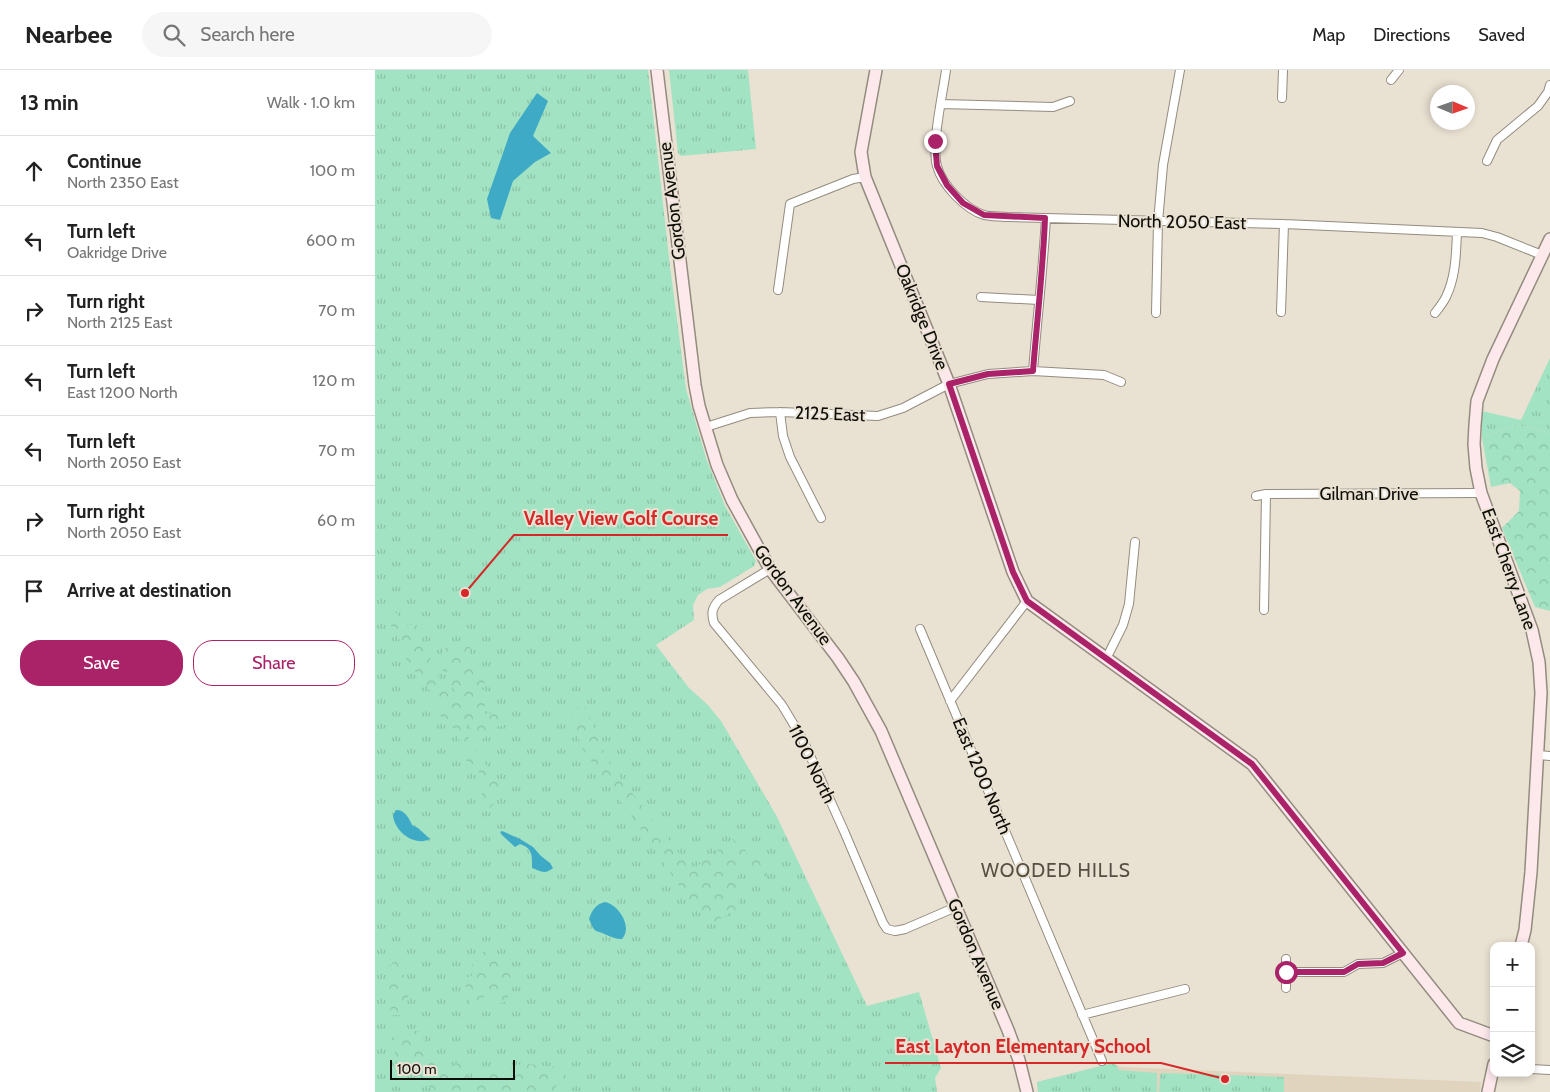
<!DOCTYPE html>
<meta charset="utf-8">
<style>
body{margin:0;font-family:Cabin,sans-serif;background:#f6f6f6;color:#222}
.controls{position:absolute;right:15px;bottom:15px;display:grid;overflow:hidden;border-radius:10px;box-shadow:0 2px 8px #0003}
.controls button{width:45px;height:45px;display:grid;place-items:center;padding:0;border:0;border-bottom:1px solid #e0e0e0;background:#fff;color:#222;font:25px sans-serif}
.compass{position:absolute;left:1055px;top:15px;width:45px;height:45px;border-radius:50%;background:#fff;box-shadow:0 2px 8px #0003;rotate:92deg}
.scale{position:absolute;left:15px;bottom:12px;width:125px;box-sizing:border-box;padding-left:5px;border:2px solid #0f0d08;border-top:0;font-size:14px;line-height:18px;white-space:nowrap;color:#0f0d08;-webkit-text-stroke:4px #e9e1d2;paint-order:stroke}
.stop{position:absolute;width:15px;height:15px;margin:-11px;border:4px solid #aa2268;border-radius:50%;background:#fff}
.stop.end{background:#aa2268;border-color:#fff;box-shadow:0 1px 5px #0008}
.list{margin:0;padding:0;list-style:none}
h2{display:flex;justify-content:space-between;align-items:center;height:65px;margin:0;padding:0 20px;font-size:21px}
h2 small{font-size:16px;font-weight:400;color:#767676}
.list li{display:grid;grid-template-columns:32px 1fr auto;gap:15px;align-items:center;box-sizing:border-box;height:70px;padding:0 20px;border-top:1px solid #e0e0e0}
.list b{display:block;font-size:19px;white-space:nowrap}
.list p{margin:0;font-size:16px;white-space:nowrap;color:#767676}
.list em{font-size:16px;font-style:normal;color:#767676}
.actions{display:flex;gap:10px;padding:15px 20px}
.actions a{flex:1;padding:11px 0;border:1px solid #aa2268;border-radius:20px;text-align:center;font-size:18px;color:#aa2268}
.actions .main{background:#aa2268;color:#fff}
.icon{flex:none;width:28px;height:28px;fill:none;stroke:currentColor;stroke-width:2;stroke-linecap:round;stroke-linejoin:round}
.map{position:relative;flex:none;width:1175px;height:1022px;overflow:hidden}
header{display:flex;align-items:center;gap:30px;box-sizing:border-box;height:70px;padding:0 25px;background:#fff;border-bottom:1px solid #e0e0e0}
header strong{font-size:24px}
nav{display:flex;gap:28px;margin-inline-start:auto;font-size:18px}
.search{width:350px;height:45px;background:#f6f6f6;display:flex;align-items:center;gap:12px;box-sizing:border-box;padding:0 18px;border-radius:28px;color:#767676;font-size:19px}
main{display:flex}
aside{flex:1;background:#fff}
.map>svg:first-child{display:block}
.built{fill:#e0d4bf}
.grass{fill:url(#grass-tufts)}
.forest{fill:url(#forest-crowns)}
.water{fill:#3faac6}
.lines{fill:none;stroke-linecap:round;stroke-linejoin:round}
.street-casing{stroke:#938c7f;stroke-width:10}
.secondary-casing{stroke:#938c7f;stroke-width:14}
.street{stroke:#fff;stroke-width:8}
.secondary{stroke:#fde8ec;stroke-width:11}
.route{stroke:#aa2268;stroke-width:6}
.labels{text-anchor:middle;stroke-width:4;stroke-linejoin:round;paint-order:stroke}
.street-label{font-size:18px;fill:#0f0d08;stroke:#e9e1d2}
.neighbourhood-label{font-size:19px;letter-spacing:1px;fill:#554e42;stroke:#e9e1d2}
.leader{fill:none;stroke:#d62828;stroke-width:2}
.callout-dot{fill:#d62828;stroke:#e9e1d2;stroke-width:2}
.callout-label{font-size:19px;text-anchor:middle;font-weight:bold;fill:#d62828;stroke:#e9e1d2;stroke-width:4;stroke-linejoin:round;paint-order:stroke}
</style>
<header>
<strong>Nearbee</strong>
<div class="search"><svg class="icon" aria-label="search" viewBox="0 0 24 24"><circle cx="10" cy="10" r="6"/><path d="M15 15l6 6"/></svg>Search here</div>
<nav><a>Map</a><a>Directions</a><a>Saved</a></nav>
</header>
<main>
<aside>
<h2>13 min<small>Walk · 1.0 km</small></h2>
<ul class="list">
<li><svg class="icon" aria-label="ahead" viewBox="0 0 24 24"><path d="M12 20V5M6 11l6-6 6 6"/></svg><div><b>Continue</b><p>North 2350 East</p></div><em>100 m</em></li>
<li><svg class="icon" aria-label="left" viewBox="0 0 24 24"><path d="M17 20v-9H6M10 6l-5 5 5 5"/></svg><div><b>Turn left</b><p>Oakridge Drive</p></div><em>600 m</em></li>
<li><svg class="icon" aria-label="right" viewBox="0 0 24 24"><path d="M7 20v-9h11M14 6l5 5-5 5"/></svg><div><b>Turn right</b><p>North 2125 East</p></div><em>70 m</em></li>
<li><svg class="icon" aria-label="left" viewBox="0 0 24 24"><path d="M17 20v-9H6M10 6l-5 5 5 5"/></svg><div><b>Turn left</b><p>East 1200 North</p></div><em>120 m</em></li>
<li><svg class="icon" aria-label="left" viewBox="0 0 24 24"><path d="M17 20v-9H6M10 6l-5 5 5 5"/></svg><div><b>Turn left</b><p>North 2050 East</p></div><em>70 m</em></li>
<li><svg class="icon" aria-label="right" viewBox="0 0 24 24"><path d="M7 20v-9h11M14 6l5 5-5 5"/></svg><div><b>Turn right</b><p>North 2050 East</p></div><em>60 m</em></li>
<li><svg class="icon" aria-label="arrive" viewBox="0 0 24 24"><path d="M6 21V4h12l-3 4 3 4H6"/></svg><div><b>Arrive at destination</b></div></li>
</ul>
<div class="actions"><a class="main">Save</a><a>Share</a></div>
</aside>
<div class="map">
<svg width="1175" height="1022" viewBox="0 0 1175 1022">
<defs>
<pattern id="grass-tufts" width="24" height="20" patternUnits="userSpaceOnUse" patternTransform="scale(1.25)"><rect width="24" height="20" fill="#a2e3c3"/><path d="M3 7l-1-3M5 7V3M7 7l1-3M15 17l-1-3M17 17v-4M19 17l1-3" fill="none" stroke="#8ac2a6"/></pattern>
<pattern id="forest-crowns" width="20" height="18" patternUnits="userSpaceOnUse" patternTransform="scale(1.25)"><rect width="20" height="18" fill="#a2e3c3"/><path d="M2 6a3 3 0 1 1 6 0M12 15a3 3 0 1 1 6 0" fill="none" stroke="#8ac2a6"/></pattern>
</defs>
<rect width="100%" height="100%" fill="#e9e1d2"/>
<!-- built -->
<path class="built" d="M738,993l7,4 361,15 -1,10h-442l-1,-10z"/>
<!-- grass -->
<path class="grass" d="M0,0h273l22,196 16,123 20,69 19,48 31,55 -2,5 -34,21 -13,2 -9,6 -5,10 1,15 -38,25 33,43 18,16 14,17 55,94 91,191 52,-14 22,76 -6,10 2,14h-562z
M294,0h79l8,79 -75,7 -3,-3z
M1175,288v75l-31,-9 -37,14v-27l39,9z
M738,993l3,2 3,5 38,3v19h-119l-1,-10z
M787,1003l122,4v15h-125l1,-17z"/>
<!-- forest -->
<path class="forest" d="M1144,354l31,9v178l-15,-4 -33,-79 17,-17 1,-20 -10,-8 -19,4 -9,-49z
M20,541l11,15 10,-3c10,24 20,59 39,77l3,-7 -5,-4 -5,-18 -4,3 -3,-9 1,-15 22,-12 6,10 -1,8 -10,2 5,6 10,1 10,9 1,9 -10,4 9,3 5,12 -7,6 3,6 15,-1 2,13 -13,1 3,6 -11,7 -14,-16h-5l14,29 24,28 -4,22 -8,6 -6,-14 -2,-22 -12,-9 -13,-35 -11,-5 -21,-49 -14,-6v-4l-9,-19 1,-4 -17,-28z
M201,637h10l22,55 84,108 41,-31 15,15 14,2 5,19 -8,9 -12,-13 -9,1 -1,26 4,9 -30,17 -19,-19 -57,-84 -53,-73 -12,-39z
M107,882h12l10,12 9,17 -6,20 -12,4 -11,-10 -3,13 -11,-1 -6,-28 9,-4 -1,-17h8z
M21,891l7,4 1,16 4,15 -2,19h-15l-5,-47z
M26,961h19l5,11 -3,5 14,5 2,7 9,6 1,8h4l4,-11h12l1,11 -3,8h5l4,-8 13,-4 11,5c20,-17 37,-7 60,-7l5,11 -8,8v6h-121l-14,-13 -19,-9 -11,-27z"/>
<!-- water -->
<path class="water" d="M162,23l11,8 -15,35 18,17 -16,9 -22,19 -13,39 -9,-2 -4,-19 23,-66z
M21,740c9,0 13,8 16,15l6,3 12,11c-16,8 -36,-8 -37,-24z
M127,761l18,8 13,8 8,9 9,7 3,5c-8,7 -13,3 -21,0 0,-12 1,-20 -12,-24l-5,3 -13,-12 -2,-3z
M230,832c14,3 28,25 17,37 -8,1 -17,-6 -26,-8l-3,-3 -4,-9c3,-9 7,-15 16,-17z"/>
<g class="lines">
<!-- street casing -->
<g class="street-casing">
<path id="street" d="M571,0c-3,23 -15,75 -9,96 5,19 28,43 47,49 7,2 16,1 23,2l277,7 198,9 15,4 45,18
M1016,10l8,-10
M907,28l1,-28
M566,34l112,3 17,-6
M1112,91l10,-21 41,-34 10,-14 2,-7
M403,220l12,-86 63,-25 12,-2
M606,227l58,3
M906,242l3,-88
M781,243l2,-91 5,-57 17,-95
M1060,243c4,-5 8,-10 11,-16 10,-21 10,-43 11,-65
M658,301c4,-51 10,-101 13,-153
M405,342l3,24 7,21 31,61
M331,357l44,-14 30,-1 98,4 25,-8 46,-24 39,-10 45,-3 71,4 17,7
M881,426l10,-2 215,-1
M395,499l-51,31c-7,8 -8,13 -5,23l68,82 21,35 41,91 39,92 4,6 8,2 10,-2 51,-22
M889,540l2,-116
M545,559l182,432
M731,589l17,-34 6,-21 6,-62
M575,631l77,-100
M1163,685l12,1
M911,902h58l14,-8 25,-1 20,-10
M911,918v-29
M707,945l103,-26
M1156,999l19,1"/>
</g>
<!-- secondary casing -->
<g class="secondary-casing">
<path id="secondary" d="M282,0l38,315 4,21 18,59 15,35 38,69 68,89 16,24 27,49 127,299 11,30 8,32
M501,0l-15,82 4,25 84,207 64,188 14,29 225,163 207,259 35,13
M1146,876l4,-16 6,-58 10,-179 -2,-31 -7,-32 -51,-137 -5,-25 -2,-24 1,-19 2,-24 16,-42 57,-120
M1113,1022l6,-28"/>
</g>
<!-- street -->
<use href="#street" class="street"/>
<!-- secondary -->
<use href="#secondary" class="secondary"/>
</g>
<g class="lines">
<!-- route -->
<path class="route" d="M560,71l2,25 10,19 16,18 21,12 61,3c-2,52 -8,102 -12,153l-45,3 -39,10 64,188 14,29 225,163 151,189 -20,10 -25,1 -14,8h-58"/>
</g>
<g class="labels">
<!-- street labels -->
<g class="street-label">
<text transform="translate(297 131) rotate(-97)" y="6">Gordon Avenue</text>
<text transform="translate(807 152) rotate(1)" y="6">North 2050 East</text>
<text transform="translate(547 247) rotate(68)" y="6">Oakridge Drive</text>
<text transform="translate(455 344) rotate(2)" y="6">2125 East</text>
<text x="994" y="430">Gilman Drive</text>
<text transform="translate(1134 499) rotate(70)" y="6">East Cherry Lane</text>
<text transform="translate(418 525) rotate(54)" y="6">Gordon Avenue</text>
<text transform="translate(437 694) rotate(64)" y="6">1100 North</text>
<text transform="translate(607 706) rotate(67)" y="6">East 1200 North</text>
<text transform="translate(601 884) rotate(67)" y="6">Gordon Avenue</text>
</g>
<!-- neighbourhood labels -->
<g class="neighbourhood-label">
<text x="681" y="807">WOODED HILLS</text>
</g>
</g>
<!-- callouts -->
<path class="leader" d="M90 523L139 465H353M850 1009L786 993H510"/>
<g class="callout-dot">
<circle cx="90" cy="523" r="5"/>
<circle cx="850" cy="1009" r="5"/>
</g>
<g class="callout-label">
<text x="246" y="455">Valley View Golf Course</text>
<text x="648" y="983">East Layton Elementary School</text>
</g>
</svg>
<div class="controls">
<button>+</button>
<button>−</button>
<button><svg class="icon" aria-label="layers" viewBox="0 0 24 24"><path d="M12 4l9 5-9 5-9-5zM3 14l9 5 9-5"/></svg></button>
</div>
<svg class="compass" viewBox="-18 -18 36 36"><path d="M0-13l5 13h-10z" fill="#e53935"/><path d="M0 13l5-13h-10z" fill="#767676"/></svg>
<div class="scale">100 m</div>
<div class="stop" style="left:911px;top:902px"></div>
<div class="stop end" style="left:560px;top:71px"></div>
</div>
</main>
